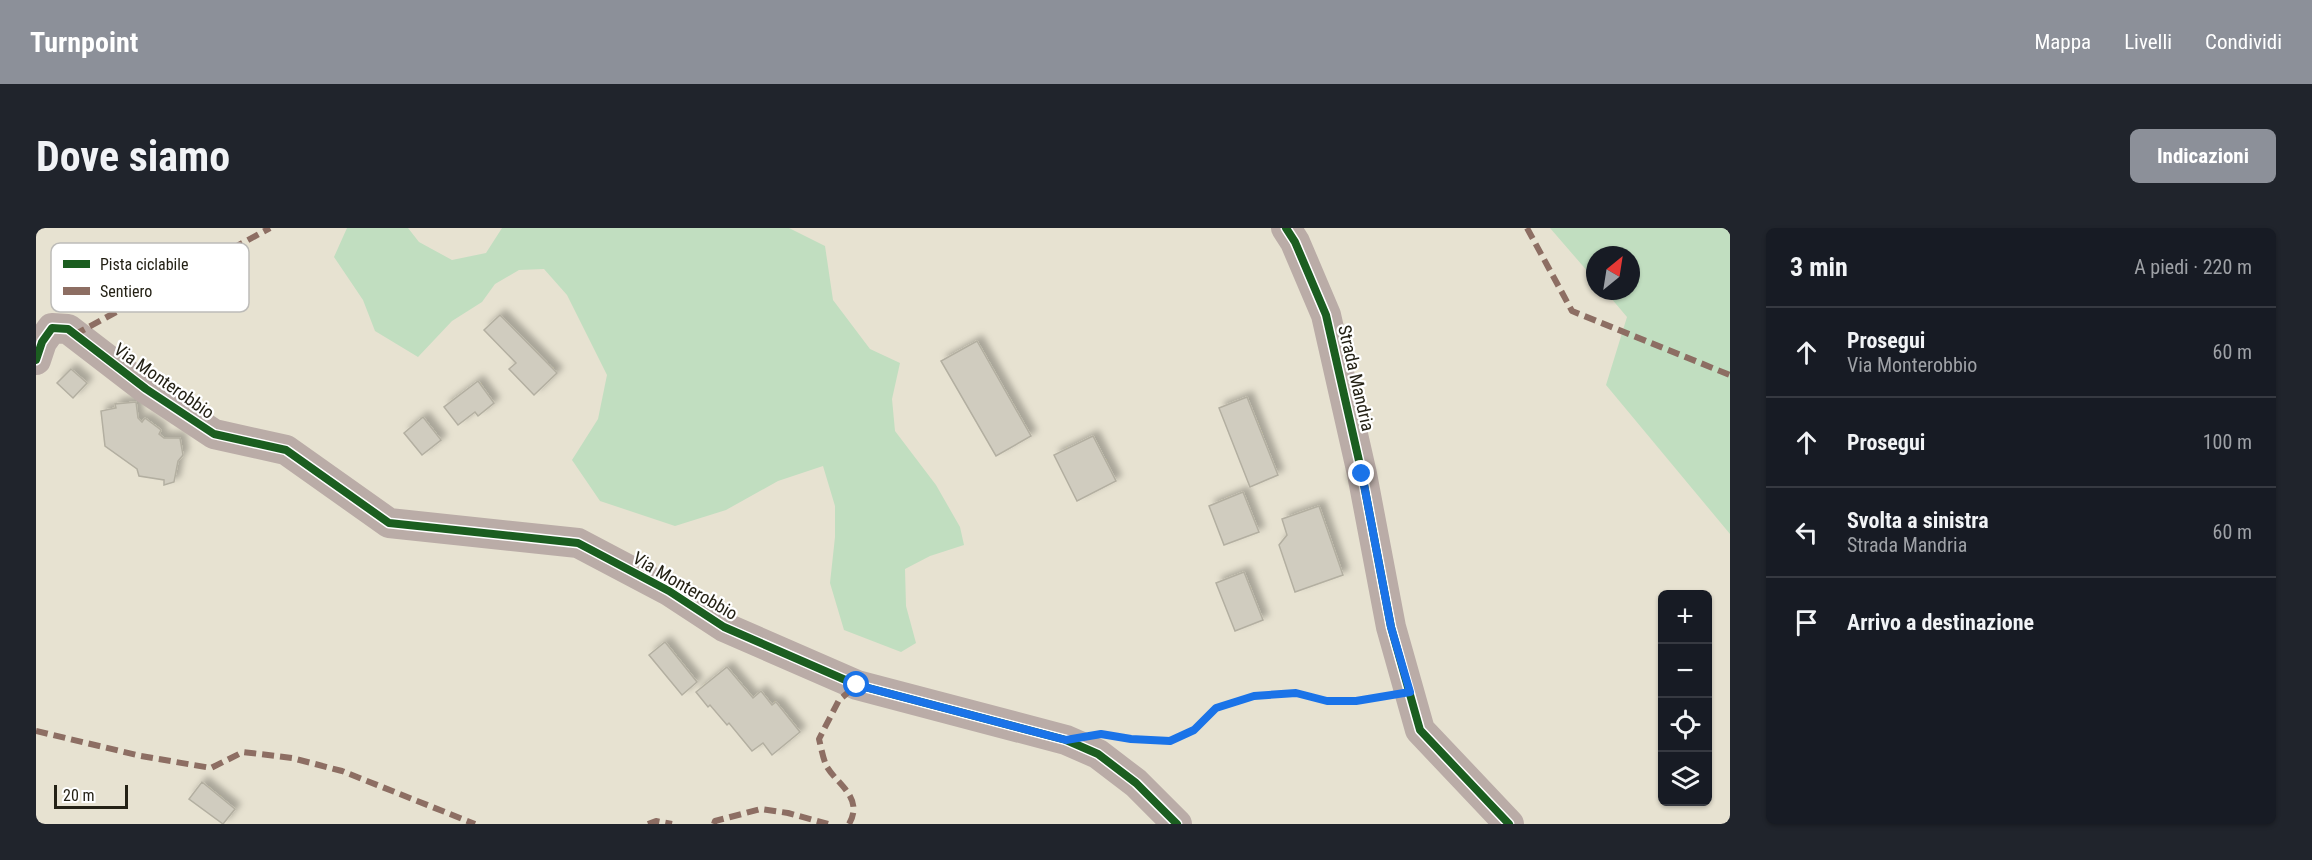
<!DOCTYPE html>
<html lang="it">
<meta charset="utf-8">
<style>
body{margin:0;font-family:"Roboto Condensed",sans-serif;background:#20242c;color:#f1f3f6}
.controls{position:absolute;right:18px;bottom:18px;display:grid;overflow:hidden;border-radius:9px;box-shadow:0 2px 4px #0004}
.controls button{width:54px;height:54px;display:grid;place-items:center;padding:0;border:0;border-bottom:2px solid #363941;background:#171b24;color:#f1f3f6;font:30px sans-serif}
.compass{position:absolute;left:1550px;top:18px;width:54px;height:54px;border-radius:50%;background:#171b24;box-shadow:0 2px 4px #0004;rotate:30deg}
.scale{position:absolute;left:18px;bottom:15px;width:74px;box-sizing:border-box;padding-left:6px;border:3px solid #242115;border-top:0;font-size:16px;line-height:21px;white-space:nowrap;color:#242115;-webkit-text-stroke:4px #fff;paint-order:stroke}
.stop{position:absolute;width:18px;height:18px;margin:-14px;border:4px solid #1a73e8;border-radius:50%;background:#fff}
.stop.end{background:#1a73e8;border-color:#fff;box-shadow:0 2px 6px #0008}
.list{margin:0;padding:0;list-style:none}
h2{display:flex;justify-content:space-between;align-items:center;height:78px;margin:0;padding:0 24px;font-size:26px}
h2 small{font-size:20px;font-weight:400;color:#9ea1a6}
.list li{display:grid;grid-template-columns:39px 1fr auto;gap:18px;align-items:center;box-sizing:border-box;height:90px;padding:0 24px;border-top:2px solid #363941}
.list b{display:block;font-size:22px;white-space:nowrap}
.list p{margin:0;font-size:20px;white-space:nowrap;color:#9ea1a6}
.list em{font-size:20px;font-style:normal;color:#9ea1a6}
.icon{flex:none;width:33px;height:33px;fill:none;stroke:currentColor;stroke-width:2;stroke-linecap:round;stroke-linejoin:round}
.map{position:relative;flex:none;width:1694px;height:596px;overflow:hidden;border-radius:9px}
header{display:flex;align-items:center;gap:36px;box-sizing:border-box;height:84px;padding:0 30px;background:#8c9099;color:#fff}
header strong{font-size:28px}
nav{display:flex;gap:33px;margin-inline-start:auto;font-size:21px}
.intro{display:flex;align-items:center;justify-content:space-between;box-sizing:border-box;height:144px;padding:0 36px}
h1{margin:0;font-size:42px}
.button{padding:15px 27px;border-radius:9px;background:#8c9099;color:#fff;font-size:21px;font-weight:700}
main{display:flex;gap:36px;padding:0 36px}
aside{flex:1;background:#171b24;border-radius:9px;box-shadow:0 2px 4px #0004}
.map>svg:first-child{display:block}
.green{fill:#c1dec0}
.building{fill:#d0ccbf;stroke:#b3afa1;stroke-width:1.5;filter:url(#shadow)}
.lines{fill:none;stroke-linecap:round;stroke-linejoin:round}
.path{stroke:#b4aba3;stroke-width:4;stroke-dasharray:1.5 4.5;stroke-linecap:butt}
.minor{stroke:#baaca7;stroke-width:30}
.quiet{stroke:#8d6e63;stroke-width:6;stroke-dasharray:12 6;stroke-linecap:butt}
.cycleway-casing{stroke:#fff;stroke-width:11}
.cycleway{stroke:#1b5e20;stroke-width:8}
.route{stroke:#1a73e8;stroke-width:8}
.labels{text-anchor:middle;stroke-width:4.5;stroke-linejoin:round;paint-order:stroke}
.street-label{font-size:18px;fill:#242115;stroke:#fff}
.key{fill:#fff;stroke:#bdbcb9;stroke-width:1.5}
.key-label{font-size:16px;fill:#242115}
</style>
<header>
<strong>Turnpoint</strong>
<nav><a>Mappa</a><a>Livelli</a><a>Condividi</a></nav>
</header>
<div class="intro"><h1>Dove siamo</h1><a class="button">Indicazioni</a></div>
<main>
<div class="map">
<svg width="1694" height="596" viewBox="0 0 1694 596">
<defs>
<filter id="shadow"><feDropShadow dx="5.5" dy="-5.5" stdDeviation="3" flood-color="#0004"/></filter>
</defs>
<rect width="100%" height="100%" fill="#e7e2d1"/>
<!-- green -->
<path class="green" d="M311,0h61l11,14 33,18 34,-7 16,-25h287l36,18 8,54 37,49 30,14 -8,36 3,32 41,54 24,42 4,18 -34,11 -25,13 1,37 10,37 -15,9 -57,-22 -14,-47 5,-46v-31l-12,-40 -45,15 -52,29 -51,16 -75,-25 -28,-41 26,-41 9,-44 -40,-80 -23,-26 -25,1 -24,14 -13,18 -30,19 -34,36 -43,-26 -12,-31 -29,-43z
M1514,0h180v306l-124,-149 21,-68 -22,-26h26v-36h-36v25z"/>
<!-- building -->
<path class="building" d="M464,87l57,58 -23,22 -25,-26 7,-6 -32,-33z
M941,113l54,95 -35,20 -55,-95z
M35,141l16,14 -14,15 -16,-15z
M442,153l16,22 -16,13 -3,-4 -17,13 -14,-18z
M1211,169l31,78 -28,12 -31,-79z
M100,174l2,16 4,4 3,-4 16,12 -2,4 5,4h16l3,17 -5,6 -4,21 -10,3v-5l-25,-4 -2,-7 -32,-23 -4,-35 15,-3 -1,-4z
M387,189l18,23 -19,15 -18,-22z
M1057,208l23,45 -39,20 -23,-46z
M1207,264l16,40 -35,13 -15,-39z
M1283,278l24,69 -48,17 -16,-47 8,-10 -5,-16z
M1208,344l19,48 -28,11 -19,-48z
M629,414l32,40 -15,13 -33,-40z
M691,439l26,31 8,-7 11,14 4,-3 24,30 -28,23 -9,-12 -11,8 -23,-28 -2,2 -17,-20 -2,2 -12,-15z
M166,554l33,27 -12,15 -34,-25z"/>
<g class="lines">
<!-- path -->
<path class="path" d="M1087,509l47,4 24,-11 22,-22 38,-12 42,-3 31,8h29l26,-4"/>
<!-- minor -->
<path class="minor" d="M1250,0l9,14 31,73 36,159 29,153 29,103 89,94
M0,132l6,-18 10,-14 16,1 78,60 68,45 72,16 103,73 189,20 91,48 55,36 133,58 209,55 32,14 38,29 41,41"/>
<!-- quiet -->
<path class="quiet" d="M1491,0l45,83 158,64
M38,107l196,-107
M0,503l105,25 70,12 32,-16 49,6 50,13 133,53
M612,596l8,-3 16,3
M678,596l1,-3 46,-12 27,4 40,11
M813,596c15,-26 -11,-39 -22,-57 -4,-8 -6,-20 -8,-28l20,-39 18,-15"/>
<!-- cycleway casing -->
<g class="cycleway-casing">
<path id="cycleway" d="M1250,0l9,14 31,73 36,159 29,153 29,103 89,94
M0,132l6,-18 10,-14 16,1 78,60 68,45 72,16 103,73 189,20 91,48 55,36 133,58 209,55 32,14 38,29 41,41"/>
</g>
<!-- cycleway -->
<use href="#cycleway" class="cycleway"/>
</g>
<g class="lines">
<!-- route -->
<path class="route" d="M821,457l209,55 35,-6 30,5 39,2 24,-11 22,-22 38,-12 42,-3 31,8h29l54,-9 -19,-65 -29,-153"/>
</g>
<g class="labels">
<!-- street labels -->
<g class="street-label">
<text transform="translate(1320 150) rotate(77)" y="6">Strada Mandria</text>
<text transform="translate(128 153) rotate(35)" y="6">Via Monterobbio</text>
<text transform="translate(649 358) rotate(30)" y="6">Via Monterobbio</text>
</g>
</g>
<!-- legend -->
<rect x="15" y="15" width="198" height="69" rx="9" class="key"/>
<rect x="27" y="32" width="27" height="8" fill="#1b5e20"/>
<rect x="27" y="59" width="27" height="8" fill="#8d6e63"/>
<g class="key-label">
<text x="64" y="42">Pista ciclabile</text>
<text x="64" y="69">Sentiero</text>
</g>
</svg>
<div class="controls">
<button>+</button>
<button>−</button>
<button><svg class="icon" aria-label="locate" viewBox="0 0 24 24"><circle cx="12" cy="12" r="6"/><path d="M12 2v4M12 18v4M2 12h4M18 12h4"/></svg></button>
<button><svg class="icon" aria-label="layers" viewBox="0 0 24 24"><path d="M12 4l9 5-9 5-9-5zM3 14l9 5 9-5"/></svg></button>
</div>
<svg class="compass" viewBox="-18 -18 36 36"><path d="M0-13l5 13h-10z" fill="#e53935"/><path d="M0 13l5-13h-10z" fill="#9ea1a6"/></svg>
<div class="scale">20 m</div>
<div class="stop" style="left:821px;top:457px"></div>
<div class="stop end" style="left:1326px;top:246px"></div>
</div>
<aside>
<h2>3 min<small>A piedi · 220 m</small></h2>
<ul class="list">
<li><svg class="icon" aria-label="ahead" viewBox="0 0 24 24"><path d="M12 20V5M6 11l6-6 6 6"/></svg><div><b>Prosegui</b><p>Via Monterobbio</p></div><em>60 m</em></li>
<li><svg class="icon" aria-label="ahead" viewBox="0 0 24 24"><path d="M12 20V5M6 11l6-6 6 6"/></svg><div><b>Prosegui</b></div><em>100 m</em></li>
<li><svg class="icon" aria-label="left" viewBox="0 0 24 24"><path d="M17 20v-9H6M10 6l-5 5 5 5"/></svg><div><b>Svolta a sinistra</b><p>Strada Mandria</p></div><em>60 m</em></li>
<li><svg class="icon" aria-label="arrive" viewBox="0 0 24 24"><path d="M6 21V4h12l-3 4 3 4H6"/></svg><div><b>Arrivo a destinazione</b></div></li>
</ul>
</aside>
</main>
